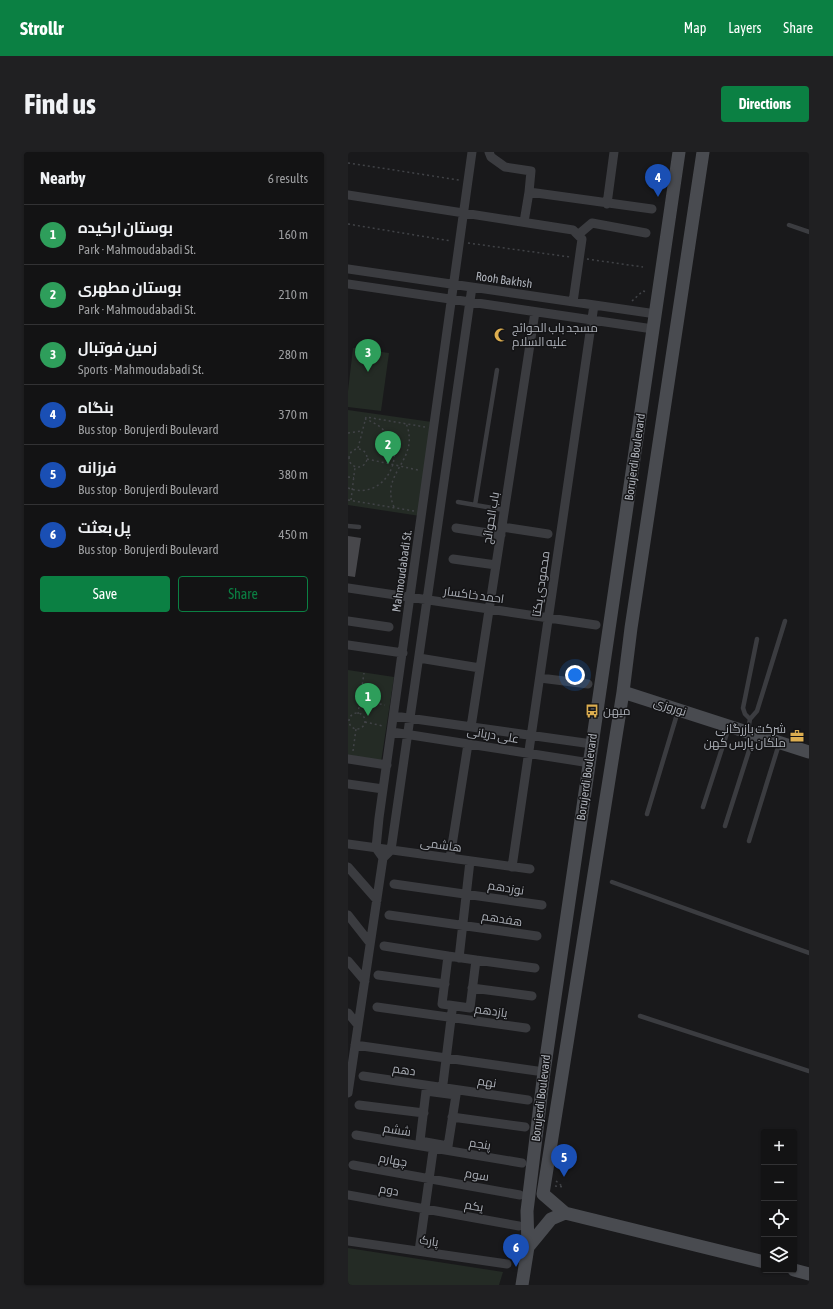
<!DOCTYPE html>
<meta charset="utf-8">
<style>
body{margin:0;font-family:"Asap Condensed",Cairo,sans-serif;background:#202022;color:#f1f3f6}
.controls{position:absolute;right:12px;bottom:12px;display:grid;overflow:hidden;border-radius:4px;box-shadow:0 1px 3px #0004}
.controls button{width:36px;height:36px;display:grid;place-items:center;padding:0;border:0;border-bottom:1px solid #323234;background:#131314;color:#f1f3f6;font:20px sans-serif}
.you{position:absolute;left:227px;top:523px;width:14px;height:14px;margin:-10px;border:3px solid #fff;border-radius:50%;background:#1a73e8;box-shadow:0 0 0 6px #1a73e833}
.badge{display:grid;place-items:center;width:26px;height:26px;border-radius:50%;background:#0b8043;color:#fff;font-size:13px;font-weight:700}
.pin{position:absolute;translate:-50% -33px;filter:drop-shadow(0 1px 2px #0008)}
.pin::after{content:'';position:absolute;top:21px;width:14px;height:12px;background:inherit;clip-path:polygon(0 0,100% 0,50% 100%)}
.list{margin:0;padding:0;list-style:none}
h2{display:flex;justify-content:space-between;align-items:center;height:52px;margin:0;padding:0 16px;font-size:17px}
h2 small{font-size:13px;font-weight:400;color:#9d9ea0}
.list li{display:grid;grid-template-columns:26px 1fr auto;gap:12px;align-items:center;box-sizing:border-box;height:60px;padding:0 16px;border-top:1px solid #323234}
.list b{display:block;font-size:15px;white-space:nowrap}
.list p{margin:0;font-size:13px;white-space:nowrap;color:#9d9ea0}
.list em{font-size:13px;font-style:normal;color:#9d9ea0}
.actions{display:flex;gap:8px;padding:12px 16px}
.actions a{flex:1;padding:9px 0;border:1px solid #0b8043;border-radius:4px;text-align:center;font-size:14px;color:#0b8043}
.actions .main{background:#0b8043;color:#fff}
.icon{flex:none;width:22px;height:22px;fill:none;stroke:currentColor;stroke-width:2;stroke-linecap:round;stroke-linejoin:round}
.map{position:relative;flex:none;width:461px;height:1133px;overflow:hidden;border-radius:4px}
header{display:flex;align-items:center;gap:24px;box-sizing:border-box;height:56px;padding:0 20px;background:#0b8043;color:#fff}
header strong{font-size:19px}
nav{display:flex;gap:22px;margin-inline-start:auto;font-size:14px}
.intro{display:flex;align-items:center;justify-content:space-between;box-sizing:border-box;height:96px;padding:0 24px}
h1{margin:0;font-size:28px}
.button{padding:10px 18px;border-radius:4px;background:#0b8043;color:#fff;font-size:14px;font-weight:700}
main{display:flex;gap:24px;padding:0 24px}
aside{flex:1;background:#131314;border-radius:4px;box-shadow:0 1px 3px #0004}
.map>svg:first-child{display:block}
.green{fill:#242b25}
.building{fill:#47474b}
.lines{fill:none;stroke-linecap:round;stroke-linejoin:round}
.path{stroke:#414347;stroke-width:1.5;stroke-dasharray:2 3;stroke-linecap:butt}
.service{stroke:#3b3c40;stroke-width:4.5}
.minor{stroke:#3b3c40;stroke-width:9}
.secondary{stroke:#494b50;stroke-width:13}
.labels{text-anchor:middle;stroke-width:3;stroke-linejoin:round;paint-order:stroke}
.street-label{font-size:12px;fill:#adb1b9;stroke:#141416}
.poi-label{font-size:12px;fill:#adb1b9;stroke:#141416;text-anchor:start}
</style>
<header>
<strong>Strollr</strong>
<nav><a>Map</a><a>Layers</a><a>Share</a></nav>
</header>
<div class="intro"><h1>Find us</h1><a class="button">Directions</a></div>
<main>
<aside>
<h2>Nearby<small>6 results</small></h2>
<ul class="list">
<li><span class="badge" style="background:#2e9e5b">1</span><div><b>بوستان ارکیده</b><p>Park · Mahmoudabadi St.</p></div><em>160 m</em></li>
<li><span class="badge" style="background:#2e9e5b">2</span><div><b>بوستان مطهری</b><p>Park · Mahmoudabadi St.</p></div><em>210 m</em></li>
<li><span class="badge" style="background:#2e9e5b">3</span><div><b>زمین فوتبال</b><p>Sports · Mahmoudabadi St.</p></div><em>280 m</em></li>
<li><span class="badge" style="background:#1a4fb4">4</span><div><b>بنگاه</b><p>Bus stop · Borujerdi Boulevard</p></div><em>370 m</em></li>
<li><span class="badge" style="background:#1a4fb4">5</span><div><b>فرزانه</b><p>Bus stop · Borujerdi Boulevard</p></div><em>380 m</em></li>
<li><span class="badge" style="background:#1a4fb4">6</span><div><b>پل بعثت</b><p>Bus stop · Borujerdi Boulevard</p></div><em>450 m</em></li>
</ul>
<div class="actions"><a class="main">Save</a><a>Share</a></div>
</aside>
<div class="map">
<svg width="461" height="1133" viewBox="0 0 461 1133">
<rect width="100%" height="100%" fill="#19191b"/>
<!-- green -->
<path class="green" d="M5,196l36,5 -8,58 -33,-4v-16z
M0,258l84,12 -12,94 -72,-11z
M0,518l46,7 -13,85 -33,-6z
M0,1096l155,24 -4,13h-151z"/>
<!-- building -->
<path class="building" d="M0,384l13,2 -6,39 -7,-1z"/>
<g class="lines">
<!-- path -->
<path class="path" d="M0,11l111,17
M0,72l103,17
M120,91l102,14
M239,107l56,8
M284,149l11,-10 5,1
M0,281l14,-2
M10,296l8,-31 59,10
M1 306a9 9 0 1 1 18 0a9 9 0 1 1-18 0Z
M19,307l51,11
M0,325l6,1
M0,336c41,16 71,-50 17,-69
M0,348l66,11
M3,348l4,-33
M46,355c-15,-35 27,-46 12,-84
M12,548l25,5
M1 569a8 8 0 1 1 16 0a8 8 0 1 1-16 0Z
M10,562l6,-41
M17,570l18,4
M5,599l3,-22
M208,1029l7,6
M207,1034l8,1"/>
<!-- service -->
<path class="service" d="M441,73l20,7
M110,350l46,8
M127,353l22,-135
M0,374l11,1
M402,567l-5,-5 -2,-6 14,-69
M400,578l2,-11 7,-8 28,-90
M355,655l26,-80
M299,662l31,-103
M377,674l29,-91
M401,689l30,-97
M264,730l197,71
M292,864l169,55"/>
<!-- minor -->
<path class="minor" d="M141,0l2,5 14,10 26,4 -2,21 123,17
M0,43l225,35 9,9 -9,63
M259,52l7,-52
M176,70l5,-30
M231,82l13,-11 54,10
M0,117l308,45
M0,132l305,45
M154,375l46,7
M108,376l45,7
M105,407l43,6
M0,436l248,37
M0,469l41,6
M0,493l55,8
M71,506l61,10
M192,526l48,6
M46,564l198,28
M123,575l64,-415
M44,580l198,31
M0,607l39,6
M0,632l35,5
M0,692l182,25
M35,706l-7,-10 3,-30 93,-666
M102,706l18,-114
M0,715l29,33
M164,715l82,-562
M46,732l148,21
M0,763l22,28
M41,763l148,21
M36,794l64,10
M100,804l28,4 -6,48 -28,-4z
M111,806l11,-97
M128,808l59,8
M0,809l17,20
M30,823l67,9
M124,836l60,8
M29,855l149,21
M0,861l10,12
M7,893l189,27
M15,924l165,24
M78,939l30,4 -8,51 -28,-5z
M94,940l10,-81
M0,941l35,-235 8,-8 81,-563
M11,953l65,8
M104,965l73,10
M8,983l166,28
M5,1013l167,30
M0,1043l171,31
M0,1089l159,23
M71,1099l15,-107"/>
<!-- secondary -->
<path class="secondary" d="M355,0l-72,476 -8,64 -80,502 22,19 199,49
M275,540l186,60
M180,1095l23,-28 14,-6
M446,1118l15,4
M174,1133l6,-38 -1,-36 17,-139 135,-920"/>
</g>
<!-- icons -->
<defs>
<g id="mosque-bare" transform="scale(1.08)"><path d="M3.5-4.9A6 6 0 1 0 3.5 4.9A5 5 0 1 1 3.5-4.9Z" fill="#ddae50" stroke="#141416" stroke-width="2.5" paint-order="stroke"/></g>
<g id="bus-bare" transform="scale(1.08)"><path d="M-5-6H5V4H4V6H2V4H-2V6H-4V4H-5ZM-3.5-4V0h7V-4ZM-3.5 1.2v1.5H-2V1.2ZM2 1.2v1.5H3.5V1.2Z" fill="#ddae50" stroke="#141416" stroke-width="2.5" paint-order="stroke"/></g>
<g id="office-bare" transform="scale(1.08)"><path d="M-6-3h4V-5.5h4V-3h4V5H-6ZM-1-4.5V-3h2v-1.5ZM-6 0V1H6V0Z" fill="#ddae50" stroke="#141416" stroke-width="2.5" paint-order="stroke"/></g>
</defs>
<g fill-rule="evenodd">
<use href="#mosque-bare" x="153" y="183"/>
<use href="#bus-bare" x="244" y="559"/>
<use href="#office-bare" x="449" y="584"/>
</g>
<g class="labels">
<!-- street labels -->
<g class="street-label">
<text transform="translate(156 128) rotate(8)" y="4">Rooh Bakhsh</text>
<text transform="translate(287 305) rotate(-82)" y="4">Borujerdi Boulevard</text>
<text transform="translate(143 366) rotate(-81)" y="4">باب الحوائج</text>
<text transform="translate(54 419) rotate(-82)" y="4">Mahmoudabadi St.</text>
<text transform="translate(193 432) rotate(-82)" y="4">محمودی یکتا</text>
<text transform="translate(126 443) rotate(8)" y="4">احمد خاکسار</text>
<text transform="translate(322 555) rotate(18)" y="4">نوروزی</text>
<text transform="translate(145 583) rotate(9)" y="4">علی دریانی</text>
<text transform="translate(239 625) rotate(-82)" y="4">Borujerdi Boulevard</text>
<text transform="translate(93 693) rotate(8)" y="4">هاشمی</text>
<text transform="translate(158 736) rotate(9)" y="4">نوزدهم</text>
<text transform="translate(154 767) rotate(9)" y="4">هفدهم</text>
<text transform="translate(143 859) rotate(8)" y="4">یازدهم</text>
<text transform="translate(56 918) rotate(8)" y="4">دهم</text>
<text transform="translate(139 930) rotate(9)" y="4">نهم</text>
<text transform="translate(193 946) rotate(-83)" y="4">Borujerdi Boulevard</text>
<text transform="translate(49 978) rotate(9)" y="4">ششم</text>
<text transform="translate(132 992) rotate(9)" y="4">پنجم</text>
<text transform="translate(45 1008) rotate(10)" y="4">چهارم</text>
<text transform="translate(129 1023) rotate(10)" y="4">سوم</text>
<text transform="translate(41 1038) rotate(10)" y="4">دوم</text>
<text transform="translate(126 1054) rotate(10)" y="4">یکم</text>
<text transform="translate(81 1089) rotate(8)" y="4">پارک</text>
</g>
<!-- poi labels -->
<g class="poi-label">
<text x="164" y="180">مسجد باب الحوائج<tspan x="164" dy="14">علیه السلام</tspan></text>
<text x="255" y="563">میهن</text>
<text x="438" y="581" text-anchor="end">شرکت بازرگانی<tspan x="438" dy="14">ملکان پارس کهن</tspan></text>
</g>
</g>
</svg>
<div class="controls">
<button>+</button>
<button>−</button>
<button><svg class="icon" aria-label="locate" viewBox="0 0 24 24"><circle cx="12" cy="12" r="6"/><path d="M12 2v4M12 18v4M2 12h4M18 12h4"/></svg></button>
<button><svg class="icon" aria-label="layers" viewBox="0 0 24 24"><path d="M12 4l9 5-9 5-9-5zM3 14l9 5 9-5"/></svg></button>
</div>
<div class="you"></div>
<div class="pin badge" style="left:20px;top:564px;background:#2e9e5b">1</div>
<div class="pin badge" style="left:40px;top:312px;background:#2e9e5b">2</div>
<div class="pin badge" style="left:20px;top:220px;background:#2e9e5b">3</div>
<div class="pin badge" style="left:310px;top:45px;background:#1a4fb4">4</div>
<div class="pin badge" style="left:216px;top:1025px;background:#1a4fb4">5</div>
<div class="pin badge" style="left:168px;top:1115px;background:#1a4fb4">6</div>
</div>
</main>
